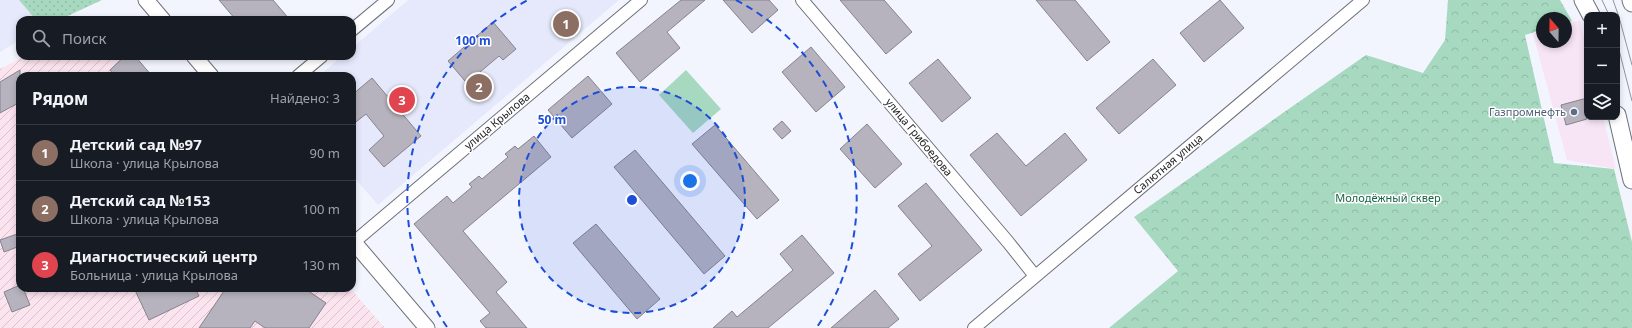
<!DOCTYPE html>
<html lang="ru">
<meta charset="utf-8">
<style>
body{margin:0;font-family:"Noto Sans",sans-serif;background:#20242c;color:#f1f3f6}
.controls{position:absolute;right:12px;top:12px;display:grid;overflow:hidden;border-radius:8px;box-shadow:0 2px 6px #0003}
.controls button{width:36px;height:36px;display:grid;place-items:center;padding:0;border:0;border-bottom:1px solid #363941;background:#171b24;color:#f1f3f6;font:20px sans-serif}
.compass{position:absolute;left:1536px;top:12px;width:36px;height:36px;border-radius:50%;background:#171b24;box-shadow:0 2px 6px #0003;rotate:340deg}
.you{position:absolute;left:690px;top:181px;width:14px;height:14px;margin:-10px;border:3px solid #fff;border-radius:50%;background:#1a73e8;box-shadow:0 0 0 6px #1a73e833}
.badge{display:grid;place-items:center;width:26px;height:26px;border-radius:50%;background:#1a73e8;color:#fff;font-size:13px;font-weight:700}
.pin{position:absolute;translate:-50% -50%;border:2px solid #fff;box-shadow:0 1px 4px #0006}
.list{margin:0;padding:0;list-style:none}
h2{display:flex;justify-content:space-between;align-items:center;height:52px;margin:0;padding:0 16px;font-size:17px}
h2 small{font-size:13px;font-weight:400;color:#9ea1a6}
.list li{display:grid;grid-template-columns:26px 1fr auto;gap:12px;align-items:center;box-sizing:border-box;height:56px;padding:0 16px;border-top:1px solid #363941}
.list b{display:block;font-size:15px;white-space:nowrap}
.list p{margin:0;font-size:13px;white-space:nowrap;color:#9ea1a6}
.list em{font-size:13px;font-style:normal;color:#9ea1a6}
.icon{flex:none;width:22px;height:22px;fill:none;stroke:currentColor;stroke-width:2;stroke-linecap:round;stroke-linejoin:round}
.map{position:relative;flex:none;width:1632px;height:328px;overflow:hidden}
.search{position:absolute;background:#171b24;box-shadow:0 2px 6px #0003;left:16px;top:16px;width:340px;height:44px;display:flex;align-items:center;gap:10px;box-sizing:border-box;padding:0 14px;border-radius:12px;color:#9ea1a6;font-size:15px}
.panel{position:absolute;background:#171b24;box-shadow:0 2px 6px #0003;left:16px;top:72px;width:340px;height:220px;border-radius:12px}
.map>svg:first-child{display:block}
.commercial{fill:#f7e5f6}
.industrial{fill:url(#industrial-furrows)}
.built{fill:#e6e9fb}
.grass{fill:url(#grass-dots)}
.forest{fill:url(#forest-crowns)}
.pitch{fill:#a7d9c0}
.building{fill:#b6b3be;stroke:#85838d}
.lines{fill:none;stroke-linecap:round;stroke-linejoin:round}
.minor-casing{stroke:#6e6f79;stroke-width:14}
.tertiary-casing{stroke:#6e6f79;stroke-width:17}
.secondary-casing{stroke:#6e6f79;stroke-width:19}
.minor{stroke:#fff;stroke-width:12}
.tertiary{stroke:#fff;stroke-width:15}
.secondary{stroke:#fff;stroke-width:17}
.tram{stroke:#93949a;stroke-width:1}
.ring{fill:none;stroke:#1d4ed8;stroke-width:2;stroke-dasharray:7 5}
.service-dot{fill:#5c6f8a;stroke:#fff;stroke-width:1.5}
.labels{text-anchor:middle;stroke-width:3;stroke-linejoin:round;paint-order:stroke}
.service-label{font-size:11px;fill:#4e5e75;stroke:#fff;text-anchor:end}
.street-label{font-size:11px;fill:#222226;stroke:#fff}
.park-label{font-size:11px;fill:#1a6347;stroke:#fff}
.centre{fill:#1d4ed8;stroke:#fff;stroke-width:2}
.ring-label{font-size:12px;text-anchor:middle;font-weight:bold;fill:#1d4ed8;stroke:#fff;stroke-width:3;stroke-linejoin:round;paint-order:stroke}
</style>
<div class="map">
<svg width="1632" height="328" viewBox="0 0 1632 328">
<defs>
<pattern id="industrial-furrows" width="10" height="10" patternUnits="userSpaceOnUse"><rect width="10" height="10" fill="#fce4ef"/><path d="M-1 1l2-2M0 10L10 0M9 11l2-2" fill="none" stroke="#d8c3cd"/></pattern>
<pattern id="grass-dots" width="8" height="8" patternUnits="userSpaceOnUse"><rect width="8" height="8" fill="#a7d9c0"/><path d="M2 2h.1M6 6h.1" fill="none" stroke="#8fbaa5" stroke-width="1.8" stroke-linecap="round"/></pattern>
<pattern id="forest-crowns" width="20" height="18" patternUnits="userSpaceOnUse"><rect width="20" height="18" fill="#a7d9c0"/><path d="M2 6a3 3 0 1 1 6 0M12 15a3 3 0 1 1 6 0" fill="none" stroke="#8fbaa5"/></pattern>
</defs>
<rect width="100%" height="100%" fill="#f3f5fe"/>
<!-- commercial -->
<path class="commercial" d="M1580,20l7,30v67h16l13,52 -49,-9 -34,-126 9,-3v11h24v-18z"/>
<!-- industrial -->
<path class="industrial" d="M25,56h110l17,20h-132v212h330l35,40h-385v-259z"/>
<!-- built -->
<path class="built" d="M0,0h19l17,20h-16v20l-20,12z
M408,0h211l-241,205 -26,-30v-99h-33l23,-20h10v-8z"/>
<!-- grass -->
<path class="grass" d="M19,0h83l-43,20h-23z"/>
<!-- forest -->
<path class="forest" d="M1448,0h112l12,21 -6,2v-5h-24v12l-17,5 29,128 60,6 18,73v86h-523l69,-57 -44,-54 232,-162 57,18 22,-33z"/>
<!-- pitch -->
<path class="pitch" d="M686,70l35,39 -28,24 -34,-38z"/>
<!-- building -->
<path class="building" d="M219,0h54l17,20h-54z
M681,0h24l-38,32 13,16 -40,34 -24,-29z
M723,0h46l9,10 -26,23z
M840,0h44l28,32 -26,22z
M1036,0h39l35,42 -23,19z
M1220,0l24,28 -40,34 -24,-29z
M493,22l23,27 -13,11 -4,-4 -19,16 4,4 -13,12 -23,-27z
M811,47l34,40 -29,25 -34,-40z
M125,56h10l17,20h-37l-5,-6z
M938,59l33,39 -29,24 -33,-39z
M1153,59l23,26 -57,49 -23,-26z
M20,70v32l-20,11v-31z
M588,76l24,28 -40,34 -24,-28z
M372,78l49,58 -37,31 -15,-17 15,-14 -18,-22 -14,11v-30z
M1587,98v21l-21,6 -5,-20z
M782,121l9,10 -9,8 -9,-10z
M867,124l35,40 -27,24 -35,-39z
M715,125l64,75 -22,19 -65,-75z
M997,133l29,33 39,-33 22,27 -66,56 -51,-61z
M534,136l17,21 -88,74 44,51 -11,10 31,36h-41l-6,-7 10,-8 -76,-89 33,-28 6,7 19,-16 -3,-3 10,-8 3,3 26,-22 -3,-3 10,-8 3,3z
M635,150l90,106 -21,18 -90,-107z
M926,183l56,67 -62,51 -22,-27 34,-28 -34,-40z
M596,224l64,75 -23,20 -64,-76z
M20,233v13l-16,6 -4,-12z
M802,235l32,38 -66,55h-55l19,-17 5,6 56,-47 -13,-16z
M20,285v3h3l7,17 -18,7 -8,-20z
M134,288h61l4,8 -50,24z
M226,288h78l22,15 -17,25h-44l-10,-7 -5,7h-51z
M875,290l24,29 -11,9h-57z"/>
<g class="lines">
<!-- minor casing -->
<g class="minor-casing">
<path id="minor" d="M802,0l206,242 27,34
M352,30l36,-30
M298,76l24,-20
M354,242l287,-242
M974,328l389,-328"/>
</g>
<!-- tertiary casing -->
<g class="tertiary-casing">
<path id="tertiary" d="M146,0l17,20
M194,56l17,20
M352,240l75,88"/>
</g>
<!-- secondary casing -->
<g class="secondary-casing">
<path id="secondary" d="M1583,0l8,15
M1631,0l1,3
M1617,115l15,65"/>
</g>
<!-- minor -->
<use href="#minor" class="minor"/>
<!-- tertiary -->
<use href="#tertiary" class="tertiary"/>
<!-- secondary -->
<use href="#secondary" class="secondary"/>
<!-- tram -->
<path class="tram" d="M1602,0l7,15
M1613,0l6,17 13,48
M1617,42l15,59"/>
</g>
<!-- distance rings -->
<circle cx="632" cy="200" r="113" fill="#1d4ed8" fill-opacity=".12"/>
<g class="ring">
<circle cx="632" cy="200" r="113"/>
<path d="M447 327A225 225 0 0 1 528 0M736 0A225 225 0 0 1 817 327"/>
</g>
<!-- markers -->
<circle class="service-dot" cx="1574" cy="112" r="4"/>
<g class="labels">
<!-- service labels -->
<g class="service-label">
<text x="1566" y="116">Газпромнефть</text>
</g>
<!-- street labels -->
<g class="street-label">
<text transform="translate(497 121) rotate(-40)" y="4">улица Крылова</text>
<text transform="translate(919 137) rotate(50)" y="4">улица Грибоедова</text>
<text transform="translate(1168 164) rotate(-40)" y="4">Салютная улица</text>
</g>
<!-- park labels -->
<g class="park-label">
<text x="1388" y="202">Молодёжный сквер</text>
</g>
</g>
<circle cx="632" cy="200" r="6" class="centre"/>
<g class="ring-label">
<text x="473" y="45">100 m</text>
<text x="552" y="124">50 m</text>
</g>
</svg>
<div class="controls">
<button>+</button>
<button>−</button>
<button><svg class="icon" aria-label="layers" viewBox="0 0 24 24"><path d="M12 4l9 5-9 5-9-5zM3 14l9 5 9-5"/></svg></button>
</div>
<svg class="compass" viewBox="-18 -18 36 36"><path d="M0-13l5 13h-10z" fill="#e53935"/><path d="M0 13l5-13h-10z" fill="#9ea1a6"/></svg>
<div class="you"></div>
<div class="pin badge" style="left:566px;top:24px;background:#8d6e63">1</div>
<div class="pin badge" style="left:479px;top:87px;background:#8d6e63">2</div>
<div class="pin badge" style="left:402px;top:100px;background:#e0444e">3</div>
<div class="search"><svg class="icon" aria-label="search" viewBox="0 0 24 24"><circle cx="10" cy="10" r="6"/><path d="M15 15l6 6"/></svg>Поиск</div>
<section class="panel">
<h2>Рядом<small>Найдено: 3</small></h2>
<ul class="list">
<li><span class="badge" style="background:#8d6e63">1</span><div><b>Детский сад №97</b><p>Школа · улица Крылова</p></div><em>90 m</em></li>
<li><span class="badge" style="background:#8d6e63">2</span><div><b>Детский сад №153</b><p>Школа · улица Крылова</p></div><em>100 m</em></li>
<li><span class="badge" style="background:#e0444e">3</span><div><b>Диагностический центр</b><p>Больница · улица Крылова</p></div><em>130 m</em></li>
</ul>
</section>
</div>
